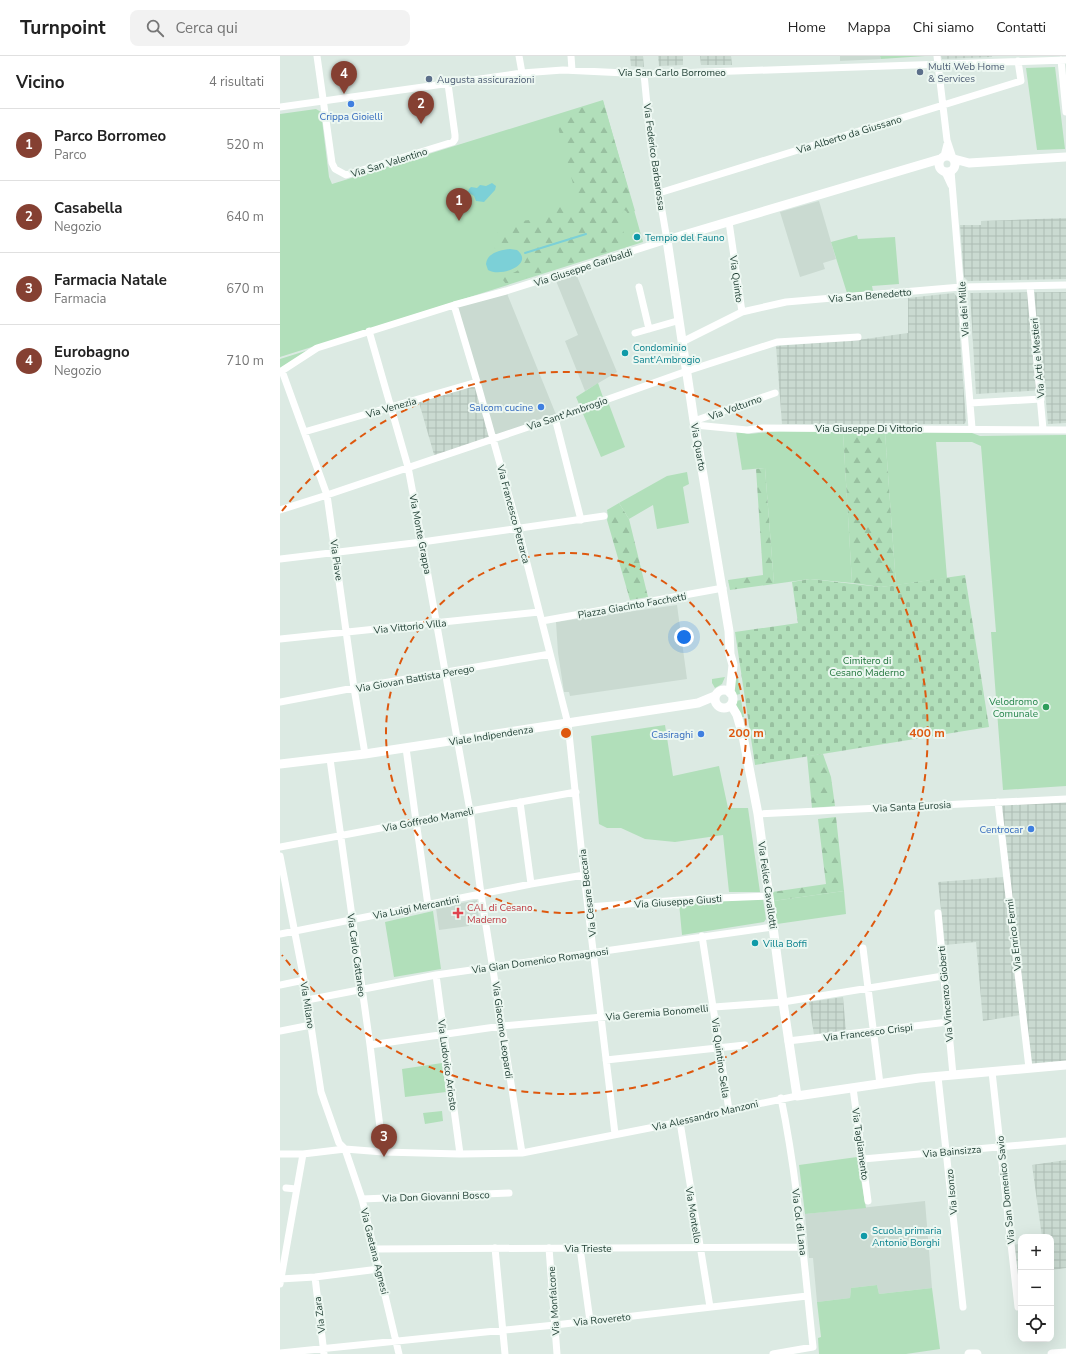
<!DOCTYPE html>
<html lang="it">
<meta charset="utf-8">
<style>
body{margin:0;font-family:"Nunito Sans",sans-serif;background:#f2f2f2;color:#222}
.controls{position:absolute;right:12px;bottom:12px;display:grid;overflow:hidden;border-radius:8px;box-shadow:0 4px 16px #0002}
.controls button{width:36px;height:36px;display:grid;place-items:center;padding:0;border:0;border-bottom:1px solid #e0e0e0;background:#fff;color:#222;font:20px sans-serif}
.you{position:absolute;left:404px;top:581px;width:14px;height:14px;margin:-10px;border:3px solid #fff;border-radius:50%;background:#1a73e8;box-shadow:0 0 0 6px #1a73e833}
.badge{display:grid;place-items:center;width:26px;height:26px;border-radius:50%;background:#854032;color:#fff;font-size:13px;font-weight:700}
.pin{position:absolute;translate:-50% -33px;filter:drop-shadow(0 1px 2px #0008)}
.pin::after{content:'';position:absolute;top:21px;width:14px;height:12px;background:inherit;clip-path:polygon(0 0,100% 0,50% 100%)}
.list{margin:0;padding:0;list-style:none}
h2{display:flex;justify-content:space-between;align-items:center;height:52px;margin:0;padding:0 16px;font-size:17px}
h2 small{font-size:13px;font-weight:400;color:#767676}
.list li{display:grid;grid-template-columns:26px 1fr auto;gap:12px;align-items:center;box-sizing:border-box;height:72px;padding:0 16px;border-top:1px solid #e0e0e0}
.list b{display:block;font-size:15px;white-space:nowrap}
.list p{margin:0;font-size:13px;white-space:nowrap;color:#767676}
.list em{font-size:13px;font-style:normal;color:#767676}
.icon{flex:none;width:22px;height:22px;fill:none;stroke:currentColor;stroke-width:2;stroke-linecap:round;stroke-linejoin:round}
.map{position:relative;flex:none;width:786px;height:1298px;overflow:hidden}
header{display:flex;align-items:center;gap:24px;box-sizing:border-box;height:56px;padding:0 20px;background:#fff;border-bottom:1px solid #e0e0e0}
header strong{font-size:19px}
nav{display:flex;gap:22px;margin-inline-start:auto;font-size:14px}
.search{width:280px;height:36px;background:#f2f2f2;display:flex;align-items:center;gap:10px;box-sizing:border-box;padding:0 14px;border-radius:8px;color:#767676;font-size:15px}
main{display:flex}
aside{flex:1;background:#fff}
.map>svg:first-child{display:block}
.built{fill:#cadad1}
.industrial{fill:url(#industrial-grid)}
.green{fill:#b1dfba}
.forest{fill:url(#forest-firs)}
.cemetery{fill:url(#cemetery-stones)}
.water{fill:#7cd0d7}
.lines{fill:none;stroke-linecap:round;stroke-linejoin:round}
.stream{stroke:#7cd0d7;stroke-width:2}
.street{stroke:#fff;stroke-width:7}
.secondary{stroke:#fff;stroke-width:9}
.ring{fill:none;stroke:#de580e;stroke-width:2;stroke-dasharray:7 5}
.service-dot{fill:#5c6f8a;stroke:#ecf7f1;stroke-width:1.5}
.shop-dot{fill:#3f7fe0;stroke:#ecf7f1;stroke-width:1.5}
.culture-dot{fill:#0f9aa8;stroke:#ecf7f1;stroke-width:1.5}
.leisure-dot{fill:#2e9e5b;stroke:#ecf7f1;stroke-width:1.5}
.health-dot{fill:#e0444e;stroke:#ecf7f1;stroke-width:1.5}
.labels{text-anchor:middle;stroke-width:4;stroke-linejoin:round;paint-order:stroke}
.service-label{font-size:10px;fill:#4e5e75;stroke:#ecf7f1;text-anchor:start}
.street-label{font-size:10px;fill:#1c3b30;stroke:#ecf7f1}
.shop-label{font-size:10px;fill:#366cbe;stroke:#ecf7f1;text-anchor:end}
.culture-label{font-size:10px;fill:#0d838f;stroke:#ecf7f1;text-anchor:start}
.park-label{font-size:10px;fill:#22763c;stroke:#ecf7f1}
.leisure-label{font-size:10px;fill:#27864d;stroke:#ecf7f1;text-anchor:end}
.health-label{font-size:10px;fill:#be3a42;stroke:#ecf7f1;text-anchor:start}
.centre{fill:#de580e;stroke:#ecf7f1;stroke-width:2}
.ring-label{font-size:12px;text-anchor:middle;font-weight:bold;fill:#de580e;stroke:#ecf7f1;stroke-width:4;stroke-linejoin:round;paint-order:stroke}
</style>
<header>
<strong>Turnpoint</strong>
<div class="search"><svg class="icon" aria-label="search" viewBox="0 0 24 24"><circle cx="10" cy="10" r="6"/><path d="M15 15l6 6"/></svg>Cerca qui</div>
<nav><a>Home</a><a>Mappa</a><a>Chi siamo</a><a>Contatti</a></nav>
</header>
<main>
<aside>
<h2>Vicino<small>4 risultati</small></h2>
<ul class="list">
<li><span class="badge">1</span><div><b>Parco Borromeo</b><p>Parco</p></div><em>520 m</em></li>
<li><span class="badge">2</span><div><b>Casabella</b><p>Negozio</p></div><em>640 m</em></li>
<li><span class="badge">3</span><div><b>Farmacia Natale</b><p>Farmacia</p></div><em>670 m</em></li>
<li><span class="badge">4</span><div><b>Eurobagno</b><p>Negozio</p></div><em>710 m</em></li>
</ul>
</aside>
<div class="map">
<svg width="786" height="1298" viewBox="0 0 786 1298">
<defs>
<pattern id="industrial-grid" width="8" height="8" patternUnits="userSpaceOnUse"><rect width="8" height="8" fill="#cadad1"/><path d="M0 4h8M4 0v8" fill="none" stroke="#adbcb4"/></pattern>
<pattern id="forest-firs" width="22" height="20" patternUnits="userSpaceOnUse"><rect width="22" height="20" fill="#b1dfba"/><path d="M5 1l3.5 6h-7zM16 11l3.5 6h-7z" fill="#98c0a0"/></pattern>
<pattern id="cemetery-stones" width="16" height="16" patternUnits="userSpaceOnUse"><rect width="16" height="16" fill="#b1dfba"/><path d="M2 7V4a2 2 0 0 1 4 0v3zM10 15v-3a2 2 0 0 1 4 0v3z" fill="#98c0a0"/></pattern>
</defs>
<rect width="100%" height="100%" fill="#dceae3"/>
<!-- built -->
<path class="built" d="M560,0h40l1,3 -41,2z
M539,145l17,58 -13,4 2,6 -25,8 -20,-65z
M294,213l43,103 -32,19 -20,-50 13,-6 -24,-59z
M226,235l51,126 -64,21 -39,-133z
M397,549l10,74 -117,17 -1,-4h-5l-6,-39 -2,-31z
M197,844l2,19 -11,1 1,6 -30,4 -3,-22z
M645,1145l7,87 -53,6 -2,-9 -26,3 -1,10 -33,4 -4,-44h-4l-4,-44z"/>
<!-- industrial -->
<path class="industrial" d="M350,0h13l1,11 -13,-1z
M378,0h25v9l-24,1z
M420,0h31l1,9h-31z
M661,0h51v1l-50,2z
M786,162v61l-98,2 -4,-4 -4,-52h21v-4z
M786,236v131l-18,1 -3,-34 -69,4 -6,-101z
M674,237l3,4 9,125 -2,2h-182l-6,-78 89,-7 43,-6v-35z
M197,326l16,56 -58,20 -17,-59z
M786,746v260l-34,3 -31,-260z
M723,821l18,138 -38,6 -7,-79 -31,3 -7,-63z
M563,941l3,35 -32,3 -5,-33z
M786,1104v108l-15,2v-33h-9l-10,-72z
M741,1188v57h-1l-7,-56z"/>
<!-- green -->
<path class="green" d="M600,0h45l-44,3z
M775,11l10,82 -28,1 -11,-82z
M323,44l40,142 -363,115v-243l36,-5 5,3 8,65 3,7z
M577,179l1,4 37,-2 4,47 -27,2 1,5 -26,2 -16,-51z
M35,292l-35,20v-9z
M318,327l6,17 3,-1 18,48 -24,10 -25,-60z
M456,375l13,3 32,-3 62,1 9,151 -42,-4 -36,5 -9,-116 -23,2z
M605,376l87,1 8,3 86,-1v351l-63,4 -12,-158h5l-15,-186 -9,-4h-36l11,136 -51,7z
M407,416l2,12 -6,3 6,36 -32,6 -4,-24 -24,14 -10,-16 48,-27z
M445,621l-3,7 -7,4 -3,-5v-4z
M458,621l2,17 -4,1 -2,-5 1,-12z
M461,644l3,17h-3l-5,-12v-4z
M385,669l8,51 46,-10 9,42h20l12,84h-31l-6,-57 -48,7 -30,-3 -24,-11h-14l-8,-4 -8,-88z
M564,835l2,23 -69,10 -4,-23z
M483,843l3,20 -2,3 -82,13 -3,-32z
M153,855l8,58 -47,8 -9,-55z
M162,1007l4,29 -41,5 -3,-28z
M162,1055l1,10 -18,3 -2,-11z
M577,1101l9,51 -61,6 -6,-49z
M597,1229l2,9 53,-6 8,61 -34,5h-87l-1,-16 3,-1 -4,-35 33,-4 1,-10z"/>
<!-- forest -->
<path class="forest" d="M323,45l32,110 -7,3 -2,-3 -2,-1 -2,3 1,3 4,5 -4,9 2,9 -1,2 -6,2 -2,6 -110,35 -6,-8c17,-2 23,-7 29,-23l-1,-3c-12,-5 -21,-5 -33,-1l-2,-14 27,-14 19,-2 18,-11 9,-3 15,1 3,-2 -8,-9 -21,-79z
M563,376h42l11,153 -15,2 -29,-4z
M485,412l9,116 -44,6 -2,-10 35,-5 -7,-106z
M339,447l10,16 19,78 -18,3 -23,-80 1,-4 -1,-6z
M543,698l8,23 4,29 -23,2 -5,-52z
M556,761l8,74 -71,10 -1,-9 54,-8 -8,-65z"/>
<!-- cemetery -->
<path class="cemetery" d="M685,519l24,152 -234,38 -20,-133 63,-9 -6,-41 18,-3 71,8z"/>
<!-- water -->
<path class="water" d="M212,127l4,3 -1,4 -11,12 -8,-1 -2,-5 -6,-4 1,-3 2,-2 6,1 3,-3 6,1z
M230,193l7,1c18,14 -16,28 -29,20l-2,-6c1,-11 14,-14 24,-15z"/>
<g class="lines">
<!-- stream -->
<path class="stream" d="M245,197l61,-19"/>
<!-- street -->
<path class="street" d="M37,0l15,107 3,6 11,6 107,-33 2,-3v-4l-7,-51
M239,0l3,17
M291,0l1,14
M657,0l10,84 6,18
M781,4l5,52
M0,51l242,-34 41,-3 83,4 420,-14
M664,100l3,-12
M671,115l21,257
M665,116l6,13
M379,137l362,-112 -3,-20
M449,166l13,90
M750,230l13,143
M359,231l10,42
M174,249l23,77 41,146 50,196 16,151 31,259
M89,275l39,136 14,75 48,269 11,83 41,259
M355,277l42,-12
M402,286l60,-30 44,-10 175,-15 105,-2
M2,315l45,124 27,193 11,66
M0,316l37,-24 137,-43 52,-14 161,-51 -16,-94 -7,-72
M690,347l71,-4
M275,362l26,102
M414,365l81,-28
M415,369l52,5 15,-2 304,2
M24,376l173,-50
M0,454l47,-15 228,-77 132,-47 90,-29 81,-5
M0,503l142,-17 182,-26
M262,565l181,-33
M0,583l259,-27
M0,646l74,-14 196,-34
M126,692l10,73 12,84
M50,703l40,286 13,107
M240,746l11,82
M718,746l31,266
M478,758l308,-15
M0,791l196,-37 100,-18
M0,800l24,124 17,112 18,51 6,6 17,50 37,155
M308,851l106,-8 75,-3
M658,857l15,162
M0,878l251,-50 53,-9
M422,880l27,174
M583,892l17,136
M156,919l24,179
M0,929l24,-5
M27,944l129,-25 337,-48
M0,975l31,-6
M508,985l160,-19
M90,989l132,-19 212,-19 69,-5 160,-26
M326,1004l139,-15
M712,1016l26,235
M658,1021l25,230
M573,1032l15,113
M400,1066l30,185
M0,1098h23l42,-5 38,3 77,2 62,-1 158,-31 49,-12 68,-14
M583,1103l203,-18
M6,1132l10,1
M82,1143l147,-6
M215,1192l10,106
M269,1192l8,106
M300,1192l10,73
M94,1193l429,-2
M35,1221l9,77
M0,1223l35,-2 64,-8
M0,1228l23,-130
M0,1297l275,-28 252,-29
M493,1298l40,-7c-9,-83 -15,-167 -32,-249"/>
<!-- secondary -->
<path class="secondary" d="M659 108a8 8 0 1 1 16 0a8 8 0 1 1-16 0Z
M674,103l15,4 97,-6
M435 643a9 9 0 1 1 18 0a9 9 0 1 1-18 0Z
M450,637l3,-28 -3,-11 -1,-23 -35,-210 -27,-181 273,-81
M451,649l6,10 6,21 15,78 25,188 14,94 122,-18 147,-13
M0,708l85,-10 333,-51 17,-7
M689,1298h8
M772,1298l14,-1"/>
</g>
<!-- distance rings -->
<g class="ring">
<circle cx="286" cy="677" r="180"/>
<path d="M2 455A361 361 0 1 1 2 899"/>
</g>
<!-- markers -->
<g class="service-dot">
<circle cx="640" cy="16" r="4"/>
<circle cx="149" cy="23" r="4"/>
</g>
<g class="shop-dot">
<circle cx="71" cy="48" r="4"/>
<circle cx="261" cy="351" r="4"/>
<circle cx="421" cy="678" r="4"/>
<circle cx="751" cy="773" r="4"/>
</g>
<g class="culture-dot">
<circle cx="357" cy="181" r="4"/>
<circle cx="345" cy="297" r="4"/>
<circle cx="475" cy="887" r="4"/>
<circle cx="584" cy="1180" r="4"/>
</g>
<circle class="leisure-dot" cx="766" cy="651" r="4"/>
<path class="health-dot" d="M176 851h4v4h4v4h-4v4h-4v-4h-4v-4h4z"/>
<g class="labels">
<!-- service labels -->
<g class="service-label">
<text x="648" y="14">Multi Web Home<tspan x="648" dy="12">&amp; Services</tspan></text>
<text x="157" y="27">Augusta assicurazioni</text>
</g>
<!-- street labels -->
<g class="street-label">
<text x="392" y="20">Via San Carlo Borromeo</text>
<text transform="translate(569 78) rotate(-17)" y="4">Via Alberto da Giussano</text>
<text transform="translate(375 101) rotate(82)" y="4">Via Federico Barbarossa</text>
<text transform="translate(109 106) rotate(-17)" y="4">Via San Valentino</text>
<text transform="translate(303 211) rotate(-18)" y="4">Via Giuseppe Garibaldi</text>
<text transform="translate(457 223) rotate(82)" y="4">Via Quinto</text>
<text transform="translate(590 239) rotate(-5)" y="4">Via San Benedetto</text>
<text transform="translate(683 253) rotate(-94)" y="4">Via dei Mille</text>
<text transform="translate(757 302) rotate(-95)" y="4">Via Arti e Mestieri</text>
<text transform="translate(111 351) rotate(-16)" y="4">Via Venezia</text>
<text transform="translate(455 351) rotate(-20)" y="4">Via Volturno</text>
<text transform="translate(287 357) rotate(-19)" y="4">Via Sant'Ambrogio</text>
<text x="589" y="376">Via Giuseppe Di Vittorio</text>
<text transform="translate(419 391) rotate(80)" y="4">Via Quarto</text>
<text transform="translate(234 458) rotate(75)" y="4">Via Francesco Petrarca</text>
<text transform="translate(141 478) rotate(79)" y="4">Via Monte Grappa</text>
<text transform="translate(57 504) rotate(82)" y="4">Via Piave</text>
<text transform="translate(352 549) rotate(-10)" y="4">Piazza Giacinto Facchetti</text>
<text transform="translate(130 570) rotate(-6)" y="4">Via Vittorio Villa</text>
<text transform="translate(135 622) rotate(-10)" y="4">Via Giovan Battista Perego</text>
<text transform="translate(211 679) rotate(-9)" y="4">Viale Indipendenza</text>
<text transform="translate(632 750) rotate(-3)" y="4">Via Santa Eurosia</text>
<text transform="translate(148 763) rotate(-11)" y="4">Via Goffredo Mameli</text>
<text transform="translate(488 829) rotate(82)" y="4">Via Felice Cavallotti</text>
<text transform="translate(307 837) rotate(-97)" y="4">Via Cesare Beccaria</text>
<text transform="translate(398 845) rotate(-4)" y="4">Via Giuseppe Giusti</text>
<text transform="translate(136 851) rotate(-11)" y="4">Via Luigi Mercantini</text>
<text transform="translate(733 879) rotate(-97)" y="4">Via Enrico Fermi</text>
<text transform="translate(77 899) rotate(82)" y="4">Via Carlo Cattaneo</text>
<text transform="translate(260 904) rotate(-8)" y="4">Via Gian Domenico Romagnosi</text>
<text transform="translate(665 938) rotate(-95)" y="4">Via Vincenzo Gioberti</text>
<text transform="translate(28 949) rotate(81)" y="4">Via Milano</text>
<text transform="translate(377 956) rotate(-5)" y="4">Via Geremia Bonomelli</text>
<text transform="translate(223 974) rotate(82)" y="4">Via Giacomo Leopardi</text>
<text transform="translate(588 976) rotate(-7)" y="4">Via Francesco Crispi</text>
<text transform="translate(441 1002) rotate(82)" y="4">Via Quintino Sella</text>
<text transform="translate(168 1009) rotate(82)" y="4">Via Ludovico Ariosto</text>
<text transform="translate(425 1059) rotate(-13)" y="4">Via Alessandro Manzoni</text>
<text transform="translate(581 1088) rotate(82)" y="4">Via Tagliamento</text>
<text transform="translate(672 1095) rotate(-5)" y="4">Via Bainsizza</text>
<text transform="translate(725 1134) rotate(-96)" y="4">Via San Domenico Savio</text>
<text transform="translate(671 1136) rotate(-96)" y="4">Via Isonzo</text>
<text transform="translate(156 1140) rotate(-2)" y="4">Via Don Giovanni Bosco</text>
<text transform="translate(414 1159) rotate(81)" y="4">Via Montello</text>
<text transform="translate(520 1166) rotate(83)" y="4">Via Col di Lana</text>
<text x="308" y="1196">Via Trieste</text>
<text transform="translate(95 1195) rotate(76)" y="4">Via Gaetana Agnesi</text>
<text transform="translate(273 1245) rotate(-94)" y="4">Via Monfalcone</text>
<text transform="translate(39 1259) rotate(-97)" y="4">Via Zara</text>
<text transform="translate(322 1263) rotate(-6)" y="4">Via Rovereto</text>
</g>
<!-- shop labels -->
<g class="shop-label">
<text x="71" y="64" text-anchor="middle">Crippa Gioielli</text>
<text x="253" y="355">Salcom cucine</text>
<text x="413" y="682">Casiraghi</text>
<text x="743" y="777">Centrocar</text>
</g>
<!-- culture labels -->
<g class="culture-label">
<text x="365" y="185">Tempio del Fauno</text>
<text x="353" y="295">Condominio<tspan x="353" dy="12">Sant'Ambrogio</tspan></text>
<text x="483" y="891">Villa Boffi</text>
<text x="592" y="1178">Scuola primaria<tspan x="592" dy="12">Antonio Borghi</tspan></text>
</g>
<!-- park labels -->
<g class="park-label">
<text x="587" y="608">Cimitero di<tspan x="587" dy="12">Cesano Maderno</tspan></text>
</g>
<!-- leisure labels -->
<g class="leisure-label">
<text x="758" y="649">Velodromo<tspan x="758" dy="12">Comunale</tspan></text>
</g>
<!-- health labels -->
<g class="health-label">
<text x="187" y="855">CAL di Cesano<tspan x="187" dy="12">Maderno</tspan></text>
</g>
</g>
<circle cx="286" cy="677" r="6" class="centre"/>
<g class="ring-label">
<text x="466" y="681">200 m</text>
<text x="647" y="681">400 m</text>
</g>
</svg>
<div class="controls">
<button>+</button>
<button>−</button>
<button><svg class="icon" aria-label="locate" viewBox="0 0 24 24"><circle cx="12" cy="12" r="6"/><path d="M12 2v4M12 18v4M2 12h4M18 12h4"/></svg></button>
</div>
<div class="you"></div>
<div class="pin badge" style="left:179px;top:165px">1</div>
<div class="pin badge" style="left:141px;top:68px">2</div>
<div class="pin badge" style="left:104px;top:1101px">3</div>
<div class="pin badge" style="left:64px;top:38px">4</div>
</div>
</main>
